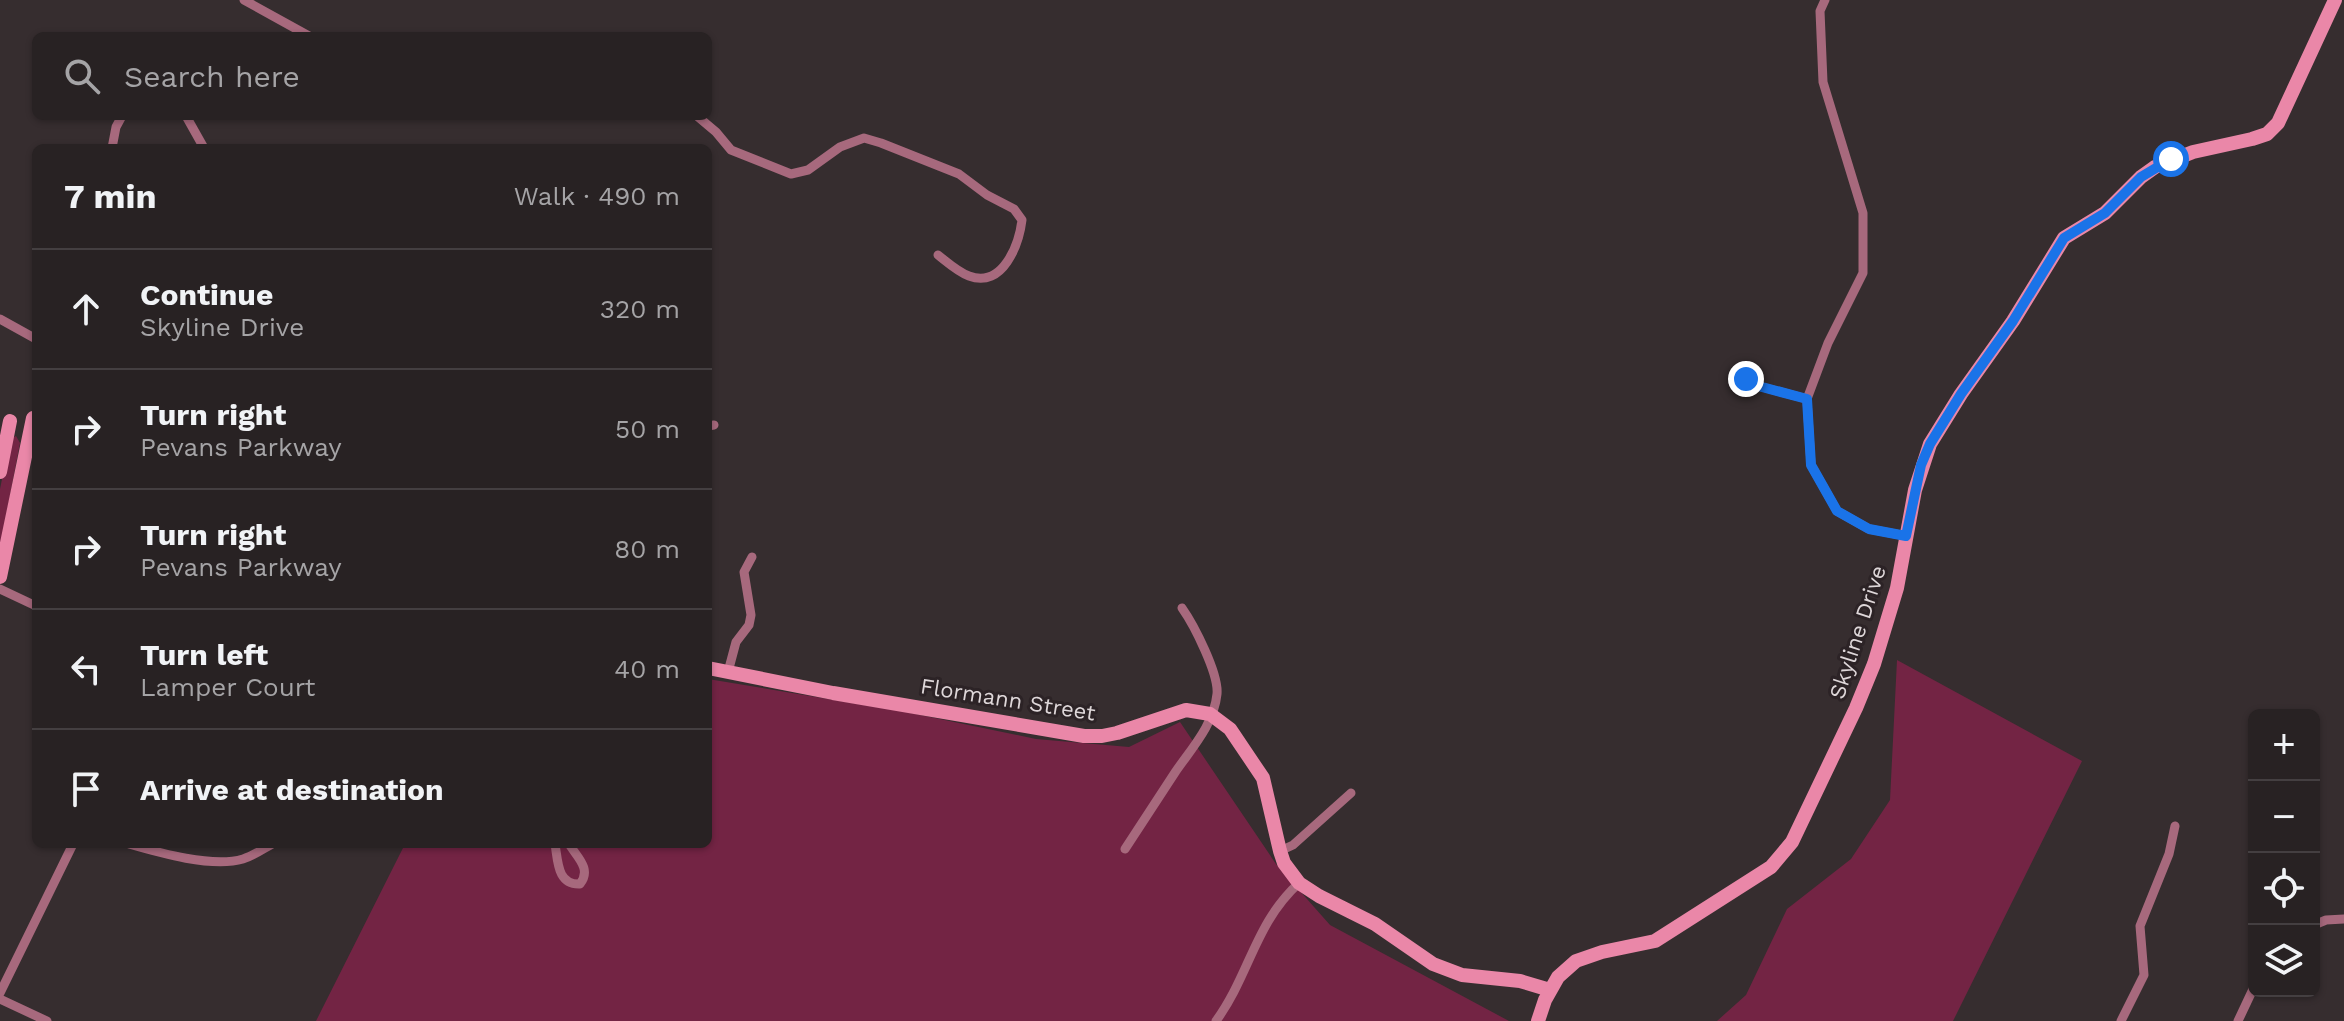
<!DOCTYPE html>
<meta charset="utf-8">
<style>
body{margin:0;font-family:"Work Sans",sans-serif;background:#302a2b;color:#f1f3f6}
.controls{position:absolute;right:24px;bottom:24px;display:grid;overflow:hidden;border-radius:12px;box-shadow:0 2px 6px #0004}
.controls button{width:72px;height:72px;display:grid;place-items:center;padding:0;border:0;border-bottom:2px solid #443f41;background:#282223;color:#f1f3f6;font:40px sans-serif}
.stop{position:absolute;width:24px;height:24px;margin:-18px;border:6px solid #1a73e8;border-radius:50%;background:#fff}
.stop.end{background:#1a73e8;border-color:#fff;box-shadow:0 2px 8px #0008}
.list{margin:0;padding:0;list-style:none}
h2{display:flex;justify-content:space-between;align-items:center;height:104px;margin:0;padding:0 32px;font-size:34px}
h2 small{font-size:26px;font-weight:400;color:#a5a4a6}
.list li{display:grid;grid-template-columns:52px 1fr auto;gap:24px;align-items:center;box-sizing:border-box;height:120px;padding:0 32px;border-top:2px solid #443f41}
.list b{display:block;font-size:30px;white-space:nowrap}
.list p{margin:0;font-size:26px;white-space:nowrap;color:#a5a4a6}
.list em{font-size:26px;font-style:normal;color:#a5a4a6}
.icon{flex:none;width:44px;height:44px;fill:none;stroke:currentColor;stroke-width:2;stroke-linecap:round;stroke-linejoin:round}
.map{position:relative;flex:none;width:2344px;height:1021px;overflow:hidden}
.search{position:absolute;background:#282223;box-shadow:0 2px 6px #0004;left:32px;top:32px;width:680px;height:88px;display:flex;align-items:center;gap:20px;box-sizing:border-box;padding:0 28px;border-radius:12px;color:#a5a4a6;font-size:30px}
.panel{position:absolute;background:#282223;box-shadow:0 2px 6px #0004;left:32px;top:144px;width:680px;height:704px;border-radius:12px}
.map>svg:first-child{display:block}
.green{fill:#732444}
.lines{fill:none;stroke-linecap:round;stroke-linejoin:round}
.street{stroke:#a7697d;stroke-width:9}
.secondary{stroke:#ea87a8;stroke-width:14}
.route{stroke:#1a73e8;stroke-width:10}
.labels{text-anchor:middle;stroke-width:6;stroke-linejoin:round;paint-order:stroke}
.street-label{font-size:22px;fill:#ded7d9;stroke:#2c2326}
</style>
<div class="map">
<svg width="2344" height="1021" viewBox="0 0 2344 1021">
<rect width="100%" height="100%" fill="#362d2f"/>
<!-- green -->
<path class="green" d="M16,436l4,7 -20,105v-59l10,-50z
M1897,660l185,101 -129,260h-236l29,-26 41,-86 64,-50 39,-59z
M708,679l198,33 130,27 93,8 51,-25 96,142 54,61 179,96h-1193l89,-177h303z"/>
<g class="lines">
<!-- street -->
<path class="street" d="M244,0l65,36
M1825,0l-5,11 3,71 40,131v60l-35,70 -21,56 4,66 26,46 32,18 37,7
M186,116l18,32
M697,116l19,16 15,18 60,24 17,-4 32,-23 24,-9 17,5 78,31 28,21 27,14 8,11c-3,24 -19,69 -53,56 -11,-4 -22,-14 -31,-21
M112,148l4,-21 6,-11
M0,319l36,20
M1746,379l16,8 45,12
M708,426l6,-1
M0,589l36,17
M728,672l8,-30 13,-17 2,-10 -7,-43 8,-15
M129,844c31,9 83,24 114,15 10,-3 20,-10 29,-15
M555,844c3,17 2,41 25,40 12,-15 -3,-27 -11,-40
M1125,849c17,-26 34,-52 51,-78 16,-23 38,-47 41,-77 2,-20 -23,-69 -35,-86
M1280,851l13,-6 58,-52
M2314,925l12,-5 18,-1
M0,993l73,-149
M0,999l47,22
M1216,1021c34,-47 39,-98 83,-138
M2121,1021l23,-46 -4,-49 29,-72 6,-28
M2238,1021l16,-34"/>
<!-- secondary -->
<path class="secondary" d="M0,472l10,-51
M0,577l33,-159
M708,668l125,25 251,43h18l15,-3 69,-23 24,4 20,15 33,49 17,73 4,12 15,20 20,13 56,28 58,40 29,11 58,6 30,9
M1538,1021l7,-21 13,-23 18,-16 26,-9 53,-11 116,-74 21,-25 64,-134 18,-44 23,-76 18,-98 15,-46 31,-50 52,-73 51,-83 41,-25 36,-36 14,-10 38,-15 59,-13 15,-5 11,-11 57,-123"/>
</g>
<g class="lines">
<!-- route -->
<path class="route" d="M1746,379l16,8 45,12 4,66 26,46 32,18 37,7 15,-71 9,-21 31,-50 52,-73 51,-83 41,-25 36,-36 30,-18"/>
</g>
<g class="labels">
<!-- street labels -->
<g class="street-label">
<text transform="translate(1857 632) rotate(-72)" y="8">Skyline Drive</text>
<text transform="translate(1008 699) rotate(9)" y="8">Flormann Street</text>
</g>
</g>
</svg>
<div class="controls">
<button>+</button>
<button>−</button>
<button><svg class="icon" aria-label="locate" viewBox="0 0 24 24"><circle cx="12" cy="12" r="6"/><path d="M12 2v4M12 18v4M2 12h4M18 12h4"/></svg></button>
<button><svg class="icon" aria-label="layers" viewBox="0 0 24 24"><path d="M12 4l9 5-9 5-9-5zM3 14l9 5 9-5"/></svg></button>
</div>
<div class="stop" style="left:2171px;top:159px"></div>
<div class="stop end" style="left:1746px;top:379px"></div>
<div class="search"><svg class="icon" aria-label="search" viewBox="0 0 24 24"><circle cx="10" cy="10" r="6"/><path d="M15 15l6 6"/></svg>Search here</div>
<section class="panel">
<h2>7 min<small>Walk · 490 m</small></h2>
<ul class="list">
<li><svg class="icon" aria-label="ahead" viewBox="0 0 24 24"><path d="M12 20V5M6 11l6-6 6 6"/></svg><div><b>Continue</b><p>Skyline Drive</p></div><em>320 m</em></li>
<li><svg class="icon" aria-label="right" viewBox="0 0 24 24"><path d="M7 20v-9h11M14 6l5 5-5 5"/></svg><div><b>Turn right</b><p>Pevans Parkway</p></div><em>50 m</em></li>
<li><svg class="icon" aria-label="right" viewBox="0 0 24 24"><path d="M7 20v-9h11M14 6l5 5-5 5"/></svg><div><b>Turn right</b><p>Pevans Parkway</p></div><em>80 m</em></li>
<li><svg class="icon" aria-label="left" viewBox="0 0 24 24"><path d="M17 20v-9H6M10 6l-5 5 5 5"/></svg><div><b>Turn left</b><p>Lamper Court</p></div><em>40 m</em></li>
<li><svg class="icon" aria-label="arrive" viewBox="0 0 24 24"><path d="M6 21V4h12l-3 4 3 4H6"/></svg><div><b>Arrive at destination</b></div></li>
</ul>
</section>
</div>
